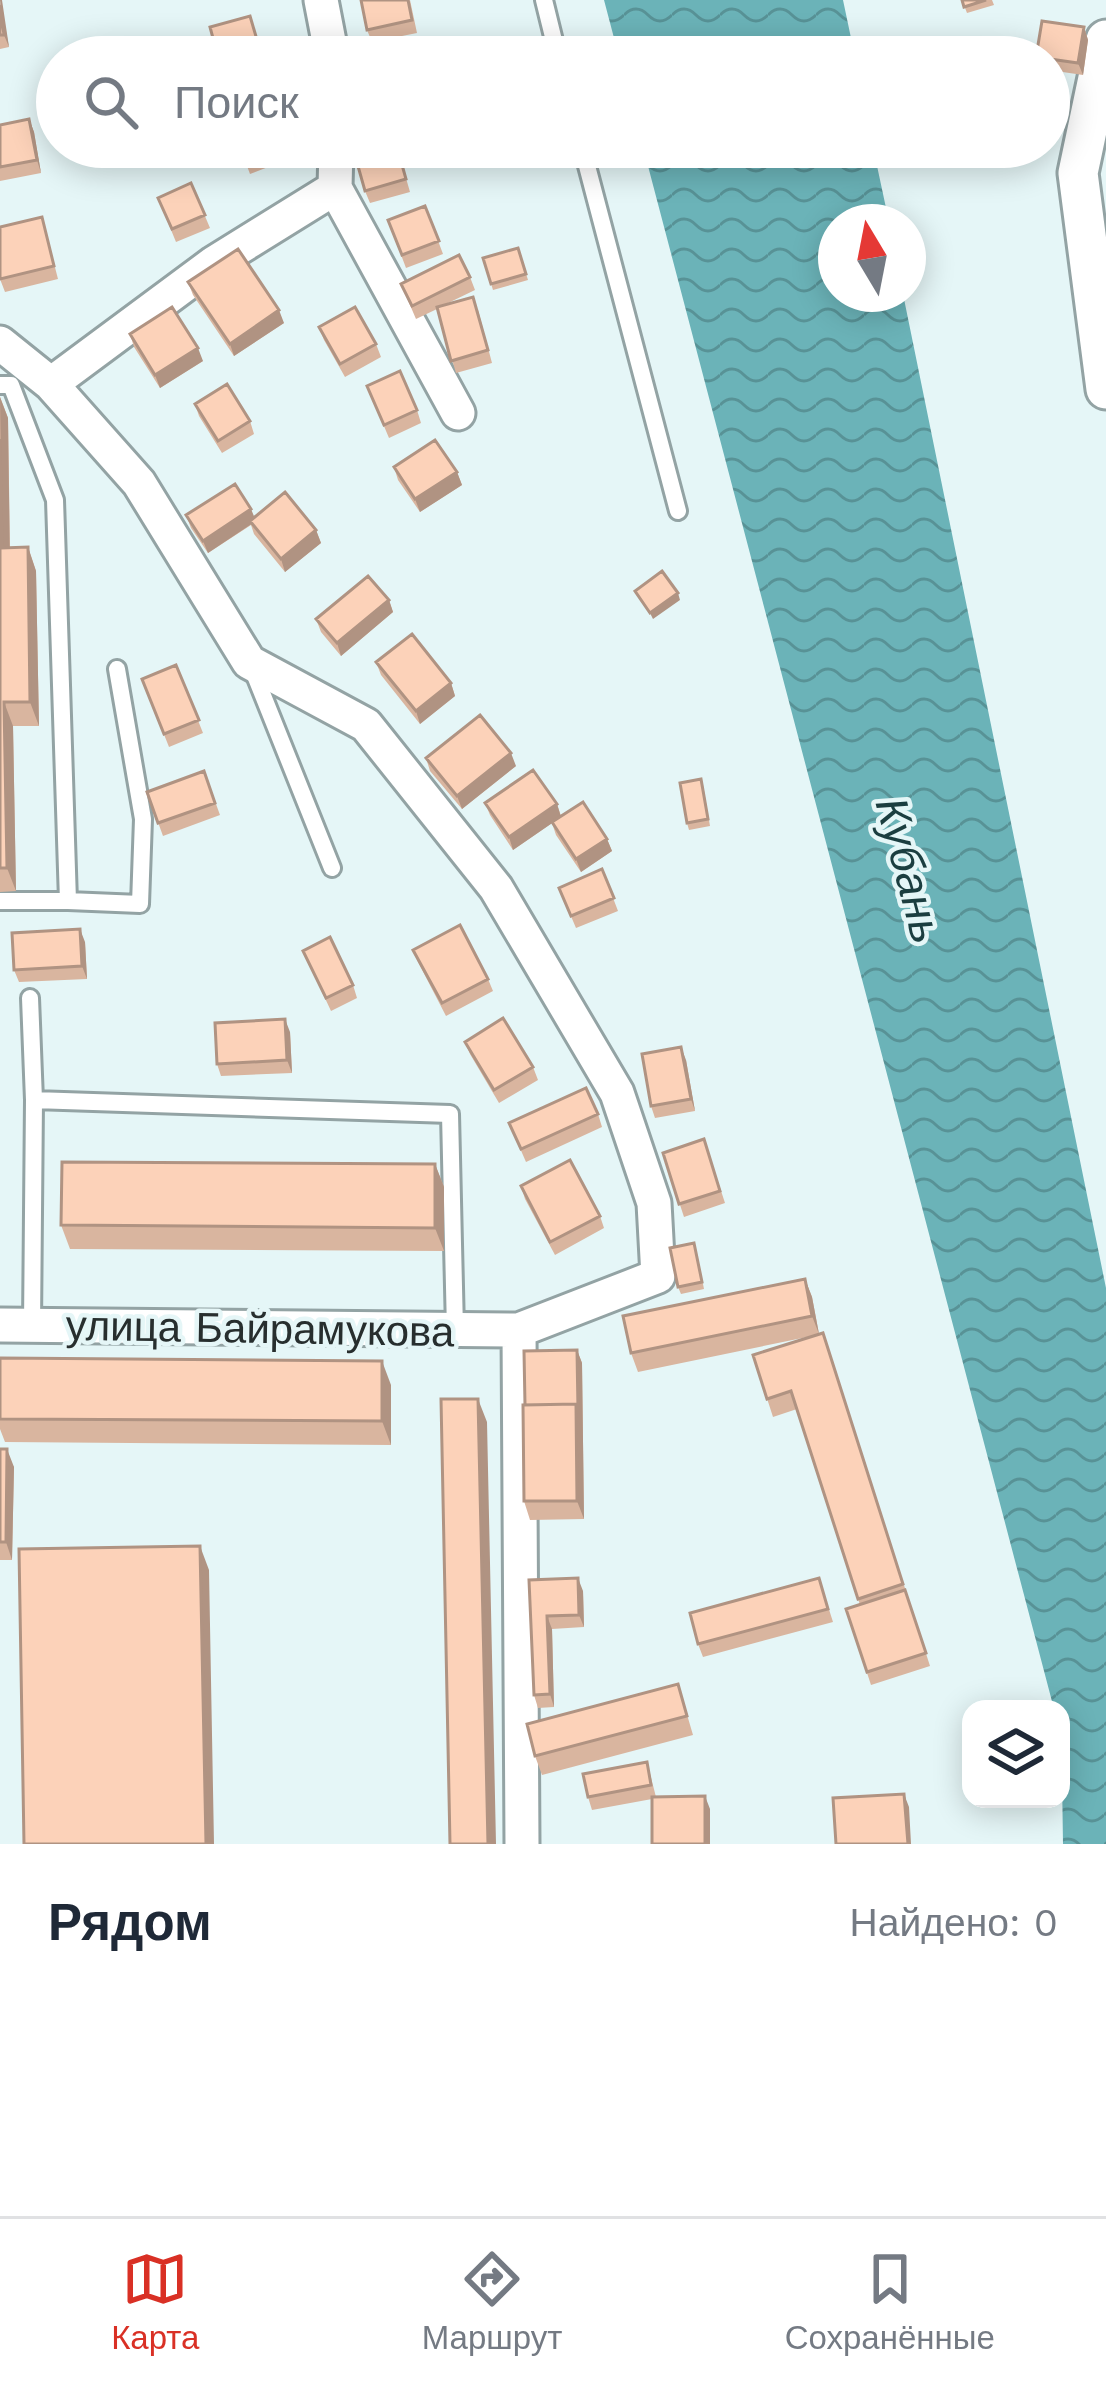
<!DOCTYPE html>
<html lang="ru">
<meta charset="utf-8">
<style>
body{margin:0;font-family:"Work Sans",sans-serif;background:#f2f2f3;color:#1f2937}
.controls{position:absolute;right:36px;bottom:36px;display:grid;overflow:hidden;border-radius:24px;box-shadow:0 6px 30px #0003}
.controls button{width:108px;height:108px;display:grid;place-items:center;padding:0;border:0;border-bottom:3px solid #e0e1e3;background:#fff;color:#1f2937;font:60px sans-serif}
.compass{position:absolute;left:818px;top:204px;width:108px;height:108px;border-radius:50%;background:#fff;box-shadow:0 6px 30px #0003;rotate:350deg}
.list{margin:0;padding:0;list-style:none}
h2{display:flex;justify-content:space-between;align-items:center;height:156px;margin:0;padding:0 48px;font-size:51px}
h2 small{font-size:39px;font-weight:400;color:#747a83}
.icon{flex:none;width:66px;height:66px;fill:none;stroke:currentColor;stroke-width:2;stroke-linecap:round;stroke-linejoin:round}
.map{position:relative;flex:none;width:1106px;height:1844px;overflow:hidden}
.search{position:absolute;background:#fff;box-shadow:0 6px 30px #0003;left:36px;right:36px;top:36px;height:132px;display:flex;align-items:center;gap:30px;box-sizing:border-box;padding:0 42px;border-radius:66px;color:#747a83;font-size:45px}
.sheet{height:372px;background:#fff}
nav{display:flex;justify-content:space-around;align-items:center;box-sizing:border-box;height:168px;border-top:3px solid #e0e1e3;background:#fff;font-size:33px;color:#747a83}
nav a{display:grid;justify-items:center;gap:6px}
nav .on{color:#d93025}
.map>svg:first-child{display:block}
.water{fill:url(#water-waves)}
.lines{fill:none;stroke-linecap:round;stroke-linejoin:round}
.service-casing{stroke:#93a3a4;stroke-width:22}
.minor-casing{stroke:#93a3a4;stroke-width:39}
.tertiary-casing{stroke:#93a3a4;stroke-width:45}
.service{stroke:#fff;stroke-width:16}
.minor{stroke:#fff;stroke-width:33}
.tertiary{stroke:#fff;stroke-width:39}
.wall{fill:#d9b59f}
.shaded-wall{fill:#b09382}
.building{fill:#fcd2b9;stroke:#b09382;stroke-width:3}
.labels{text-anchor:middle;stroke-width:9;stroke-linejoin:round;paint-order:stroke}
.street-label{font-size:42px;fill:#272e2e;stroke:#e5f6f7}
.water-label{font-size:45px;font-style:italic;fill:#1b3e40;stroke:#e5f6f7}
</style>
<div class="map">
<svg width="1106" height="1844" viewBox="0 0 1106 1844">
<defs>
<pattern id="water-waves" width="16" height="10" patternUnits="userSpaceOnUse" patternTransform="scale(3)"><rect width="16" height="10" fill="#6bb3b8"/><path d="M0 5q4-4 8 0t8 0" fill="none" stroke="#589296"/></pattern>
</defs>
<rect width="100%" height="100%" fill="#e5f6f7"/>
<!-- water -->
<path class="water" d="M604,0h239l12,57h-236z
M643,147h230l16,75h-53v72h67l203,994v556h-43l-2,-135h-7z"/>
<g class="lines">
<!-- service casing -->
<g class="service-casing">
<path id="service" d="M544,0l14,57
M582,147l96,364
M0,385h11l44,115 13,401h-68
M252,668l80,200
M68,901l72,3 3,-85 -26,-150
M30,998l4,102
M32,1326l2,-226 416,14 5,216"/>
</g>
<!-- minor casing -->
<g class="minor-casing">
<path id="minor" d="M321,0l11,57
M336,147l-1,41 123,225
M0,343l51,41 88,99 110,179 117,63 130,163 121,205 37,110 4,73 -139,54 -519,-5
M51,384l163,-121 121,-75
M519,1330l3,514"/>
</g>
<!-- tertiary casing -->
<g class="tertiary-casing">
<path id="tertiary" d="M1106,40l-28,133 28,216"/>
</g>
<!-- service -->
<use href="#service" class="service"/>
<!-- minor -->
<use href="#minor" class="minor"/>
<!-- tertiary -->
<use href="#tertiary" class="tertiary"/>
</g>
<!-- wall -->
<path class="wall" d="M0,0l9,47 -9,2z
M410,0l7,33 -45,9 -5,-12z
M962,0h30l2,5 -27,8z
M1084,27l4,13 -5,35 -34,-5v-13z
M29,119l5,13 7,41 -41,8v-56z
M240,147h41l5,13 -36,14z
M397,147l13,45 -40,11 -5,-12z
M191,183l19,45 -34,14 -18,-44z
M425,206l18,48 -37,14 -18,-48z
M42,217l16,62 -53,13 -5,-13z
M518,248l10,32 -35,10 -10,-32z
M470,277l5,13 -31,15 34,5 14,53 -36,10 -19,-64 -21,10 -15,-35z
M188,282l96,41 -50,33 -41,-61z
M319,327l57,17 5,13 -36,20 -21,-37z
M130,334l73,27 -43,27 -26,-41z
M367,386l50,24 4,13 -32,15z
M0,397l8,21 2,130 18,-1 8,24 3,155h-26l3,165 -16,1z
M195,404l55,17 4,13 -32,19 -23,-37z
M394,467l63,5 5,13 -42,27 -22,-32z
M186,515l69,3 61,12 5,13 -36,29 -31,-38 -3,-9 -43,28 -17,-25z
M389,600l4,12 -52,44 -20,-24 -5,-13z
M376,662l75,21 4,13 -35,28 -39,-49z
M176,665l27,68 -34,14 -27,-68z
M426,758l90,8 -54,43 -32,-38z
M204,771l16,44 -57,21 -16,-44z
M703,785l7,41 -21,4 -2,-7z
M485,803l72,1 4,12 46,23 5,12 -31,21 -25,-37 -4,-12 -39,27 -23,-35z
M602,869l16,42 -42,17 -17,-40z
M85,942l2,37 -68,3 -5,-12z
M413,950l75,29 5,12 -47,25 -28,-54z
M303,951l50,34 4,13 -26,13z
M290,1032l2,41 -71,3 -4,-12z
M465,1042l68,25 5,13 -39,23 -29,-49z
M686,1060l9,51 -40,7 -4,-12z
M598,1114l4,13 -76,35 -17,-39z
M704,1139l21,64 -41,14 -21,-64z
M435,1164l9,23v64l-374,-2 -9,-24z
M521,1186l79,30 4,12 -49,27 -30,-56z
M696,1249l8,40 -23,5 -3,-7z
M805,1279l7,18 7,37 10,18 101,314 -59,19 -25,-76 14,-4 -63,-196 -24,8 -20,-62 64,-20 -179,37 -7,-19z
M577,1350l5,13 2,156 -54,1 -6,-19z
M0,1358l391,27v60l-386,-3 -5,-13z
M0,1449l14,18 -2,93h-12z
M819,1578l14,44 -130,35 -5,-13z
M529,1580l54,11 1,36 -32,2 2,78 -16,1 -4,-13z
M678,1684l15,51 -151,40 -7,-19z
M647,1762l9,35 54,12v35h-58v-45l-60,11 -4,-13z"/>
<!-- shaded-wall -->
<path class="shaded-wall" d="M0,0h2l7,47 -5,-12z
M1084,27l4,13 -5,35 -5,-12z
M29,119l5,13 7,41 -4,-13z
M279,310l5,13 -50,33 -4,-12z
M198,348l5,13 -43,27 -5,-13z
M0,397l8,21 2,153 -8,-23z
M457,472l5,13 -42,27 -5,-13z
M251,509l5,12 -48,32 -5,-12z
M316,530l5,13 -36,29 -4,-13z
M28,547l8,24 3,155 -9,-24z
M678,593l2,7 -27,19 -3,-6z
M389,600l4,12 -52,44 -4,-13z
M451,683l4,13 -35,28 -4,-13z
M4,702l9,24 3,165 -9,-23z
M511,753l5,13 -54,43 -5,-13z
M557,804l4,13 -48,33 -4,-13z
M607,839l5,12 -31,21 -5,-13z
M80,929l5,13 2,37 -5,-13z
M285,1019l5,13 2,41 -5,-13z
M681,1047l5,13 9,51 -4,-12z
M435,1164l9,23v64l-9,-23z
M805,1279l7,18 7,37 -7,-18z
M577,1350l5,13 2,156 -7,-18z
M382,1361l9,24v60l-9,-24z
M478,1399l9,23 9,422h-8z
M7,1449l7,18 -2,93 -6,-18z
M200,1546l9,24 5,274h-8z
M578,1578l5,13 1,36 -5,-12z
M547,1616l5,13 2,78 -4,-13z
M904,1794l5,13 2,37h-3z
M705,1796l5,13v35h-5z"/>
<!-- building -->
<path class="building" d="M361,0h47l4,20 -45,10z
M962,0h24l-22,7z
M0,5l4,30h-4z
M250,16l12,41h-44l-8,-30z
M1042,21l42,6 -6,36 -42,-6z
M29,119l8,41 -37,7v-42z
M240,147h41v1l-36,14z
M370,147h27l9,32 -41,12 -11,-39z
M191,183l14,32 -33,14 -14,-31z
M425,206l14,35 -37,14 -14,-35z
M42,217l12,49 -54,13v-52z
M518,248l8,26 -35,10 -8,-26z
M238,249l41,61 -49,34 -42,-62z
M459,255l11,22 -58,29 -11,-22z
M473,297l15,53 -37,11 -14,-54z
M172,307l26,41 -43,27 -25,-41z
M355,307l21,37 -36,20 -21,-37z
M400,371l17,39 -33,15 -17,-39z
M227,384l23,37 -32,20 -23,-37z
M0,439l2,109 26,-1 2,155h-26l3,166h-7z
M435,440l22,32 -42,27 -21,-32z
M235,484l16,25 -48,32 -17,-26z
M285,492l31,38 -35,29 -31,-38z
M662,571l16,22 -28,20 -15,-22z
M368,576l21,24 -52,43 -21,-24z
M412,634l39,49 -35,28 -40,-49z
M176,665l23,55 -35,14 -22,-55z
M480,715l31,38 -54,43 -31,-38z
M533,770l24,34 -48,33 -24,-34z
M204,771l11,32 -57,20 -11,-31z
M701,779l7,40 -21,4 -7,-40z
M583,802l24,37 -31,20 -24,-37z
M602,869l12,29 -43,18 -12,-28z
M460,925l28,54 -46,24 -29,-53z
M80,929l2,37 -68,4 -2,-37z
M330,937l23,48 -27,13 -23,-47z
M503,1018l30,49 -39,23 -29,-48z
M285,1019l2,41 -70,4 -2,-41z
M681,1047l10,52 -40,7 -9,-52z
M586,1088l12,26 -77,35 -12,-26z
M704,1139l16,52 -41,13 -16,-51z
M570,1160l30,56 -50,26 -29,-56z
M62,1162l373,2v64l-374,-3z
M694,1243l8,39 -24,5 -8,-39z
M805,1279l7,37 -181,37 -8,-37z
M823,1333l80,251 -45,15 -67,-208 -24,8 -14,-44z
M577,1350l1,60 -2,-6 -51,1 -1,-54z
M0,1358l382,3v60l-382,-2z
M441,1399h37l10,445h-38z
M576,1404l1,97h-53l-1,-96z
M0,1449h7l-1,93h-6z
M200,1546l6,298h-182l-5,-295z
M578,1578l1,37 -32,1 3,78 -16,1 -5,-115z
M819,1578l9,31 -130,35 -8,-31z
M905,1590l21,63 -59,19 -21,-63z
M678,1684l9,32 -152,40 -8,-32z
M647,1762l4,23 -63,12 -5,-23z
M904,1794l4,50h-72l-3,-46z
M705,1796v48h-53v-47z"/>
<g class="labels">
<!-- street labels -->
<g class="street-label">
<text transform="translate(260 1328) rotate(1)" y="15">улица Байрамукова</text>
</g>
<!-- water labels -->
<g class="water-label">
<text transform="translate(910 870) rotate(75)" y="16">Кубань</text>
</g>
</g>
</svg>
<div class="controls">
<button><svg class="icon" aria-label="layers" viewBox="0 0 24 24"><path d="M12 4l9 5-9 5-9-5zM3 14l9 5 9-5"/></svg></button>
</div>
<svg class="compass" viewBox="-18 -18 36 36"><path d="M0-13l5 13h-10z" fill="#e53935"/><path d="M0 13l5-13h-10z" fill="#747a83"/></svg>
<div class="search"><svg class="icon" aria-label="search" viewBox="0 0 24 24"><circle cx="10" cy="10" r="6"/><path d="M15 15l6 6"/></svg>Поиск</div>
</div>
<section class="sheet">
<h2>Рядом<small>Найдено: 0</small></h2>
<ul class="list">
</ul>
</section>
<nav>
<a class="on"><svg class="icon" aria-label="map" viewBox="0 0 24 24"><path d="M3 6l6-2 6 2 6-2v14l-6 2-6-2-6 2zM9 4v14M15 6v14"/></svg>Карта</a>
<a><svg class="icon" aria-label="directions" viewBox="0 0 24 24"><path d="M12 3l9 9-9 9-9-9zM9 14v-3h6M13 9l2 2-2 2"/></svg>Маршрут</a>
<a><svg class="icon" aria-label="saved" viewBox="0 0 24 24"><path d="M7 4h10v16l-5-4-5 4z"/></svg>Сохранённые</a>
</nav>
